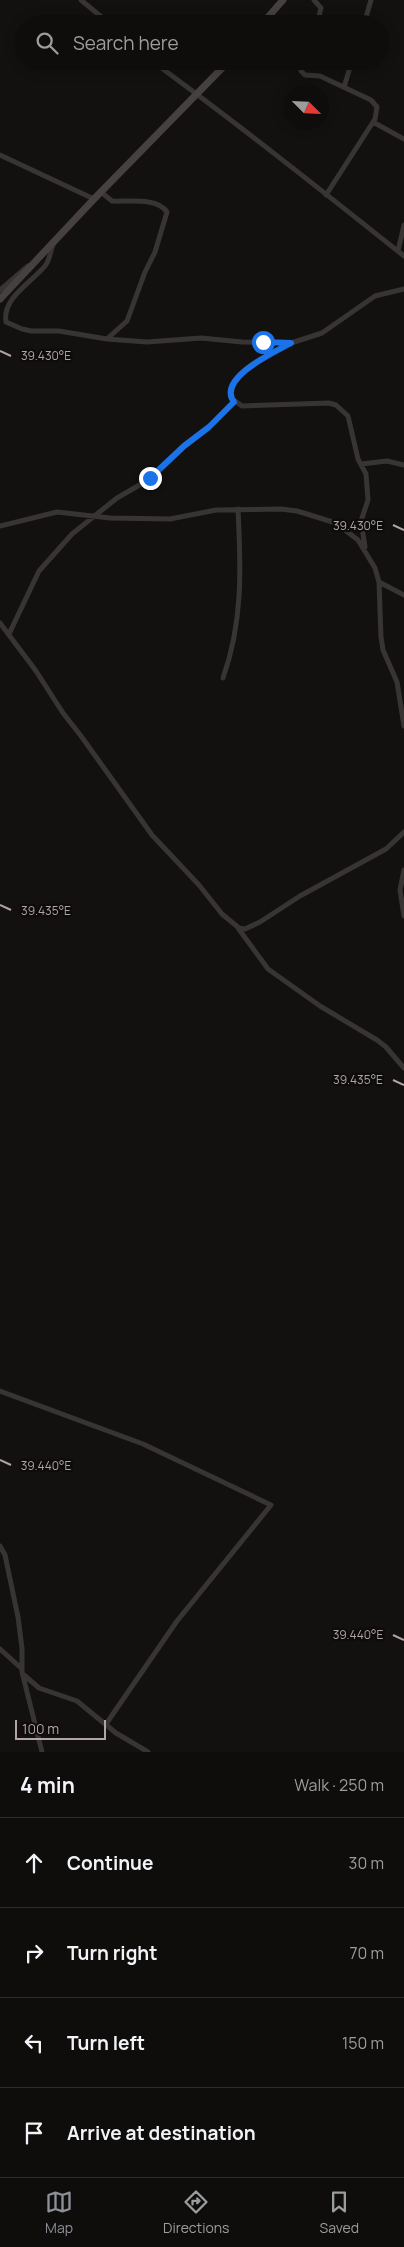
<!DOCTYPE html>
<meta charset="utf-8">
<style>
body{margin:0;font-family:Manrope,sans-serif;background:#171615;color:#f1f3f6}
.compass{position:absolute;left:284px;top:85px;width:45px;height:45px;border-radius:50%;background:#0e0d0c;box-shadow:0 2px 12px #0003;rotate:114deg}
.scale{position:absolute;left:15px;bottom:12px;width:91px;box-sizing:border-box;padding-left:5px;border:2px solid #b2a3a4;border-top:0;font-size:14px;line-height:18px;white-space:nowrap;color:#b2a3a4;-webkit-text-stroke:4px #0d0c0b;paint-order:stroke}
.stop{position:absolute;width:15px;height:15px;margin:-11px;border:4px solid #1a73e8;border-radius:50%;background:#fff}
.stop.end{background:#1a73e8;border-color:#fff;box-shadow:0 1px 5px #0008}
.list{margin:0;padding:0;list-style:none}
h2{display:flex;justify-content:space-between;align-items:center;height:65px;margin:0;padding:0 20px;font-size:21px}
h2 small{font-size:16px;font-weight:400;color:#9b9c9d}
.list li{display:grid;grid-template-columns:32px 1fr auto;gap:15px;align-items:center;box-sizing:border-box;height:90px;padding:0 20px;border-top:1px solid #2e2d2d}
.list b{display:block;font-size:19px;white-space:nowrap}
.list em{font-size:16px;font-style:normal;color:#9b9c9d}
.icon{flex:none;width:28px;height:28px;fill:none;stroke:currentColor;stroke-width:2;stroke-linecap:round;stroke-linejoin:round}
.map{position:relative;flex:none;width:404px;height:1752px;overflow:hidden}
.search{position:absolute;background:#0e0d0c;box-shadow:0 2px 12px #0003;left:15px;right:15px;top:15px;height:55px;display:flex;align-items:center;gap:12px;box-sizing:border-box;padding:0 18px;border-radius:28px;color:#9b9c9d;font-size:19px}
.sheet{height:425px;background:#0e0d0c}
nav{display:flex;justify-content:space-around;align-items:center;box-sizing:border-box;height:70px;border-top:1px solid #2e2d2d;background:#0e0d0c;font-size:14px;color:#9b9c9d}
nav a{display:grid;justify-items:center;gap:2px}
nav .on{color:#8c9099}
.map>svg:first-child{display:block}
.lines{fill:none;stroke-linecap:round;stroke-linejoin:round}
.street{stroke:#383434;stroke-width:5}
.secondary{stroke:#464040;stroke-width:7}
.route{stroke:#1a73e8;stroke-width:6}
.ticks{fill:none;stroke:#b2a3a4;stroke-width:2}
.ticks-label{font-size:12px;text-anchor:middle;fill:#b2a3a4;stroke:#0d0c0b;stroke-width:4.5;stroke-linejoin:round;paint-order:stroke}
</style>
<div class="map">
<svg width="404" height="1752" viewBox="0 0 404 1752">
<rect width="100%" height="100%" fill="#121110"/>
<g class="lines">
<!-- street -->
<path class="street" d="M81,0l29,24
M314,0l7,8 -4,16
M364,24l7,-24
M152,61c86,63 169,129 252,195
M303,61l-2,10 4,4 15,1 51,24 6,7 -2,12 -49,76
M344,87l8,-26
M373,122l31,17
M0,155l94,44
M101,192l11,9c15,1 45,-4 55,11l-12,40 -10,20 -18,49 -19,17
M53,245c-3,7 -3,15 -8,21 -14,17 -43,32 -39,56l16,7 9,2h28l48,8 40,3 54,-4 41,4 49,1 31,-10 53,-37 29,-7
M398,251l6,-26
M0,290l28,-24
M291,343c-19,10 -64,28 -60,55l11,8 87,-3 7,2 12,11 10,43 8,15 2,26 -7,21 4,26
M361,464l26,-3 17,4
M0,526l57,-14 53,6 60,1 46,-9 65,-1 16,2 39,12 22,17 17,28 4,14 2,55 2,13 14,32 7,44
M379,582l25,13
M0,623l36,48 27,42 18,23 71,99 47,50 23,29 17,14 6,1 15,-7 40,-26 86,-47 18,-17
M9,634l30,-63 33,-37 45,-36 26,-15 17,-13 25,-24 24,-19 25,-26
M223,678c20,-56 18,-110 15,-169
M404,870l-4,20 4,26
M238,928l30,41 52,37 57,34 9,7 18,21
M0,1391l143,53 128,61 -94,116 -71,103
M0,1546l5,9 13,62 4,31v24l20,80
M0,1649l21,19
M24,1675l15,13 38,13 39,32 32,19"/>
<!-- secondary -->
<path class="secondary" d="M262,24l21,-24
M0,299l94,-100 135,-138"/>
</g>
<g class="lines">
<!-- route -->
<path class="route" d="M150,478l34,-32 25,-19 25,-25c-18,-24 43,-51 57,-59l-28,-1"/>
</g>
<!-- ticks -->
<path class="ticks" d="M0,351l11,5M393,525l11,5M0,905l11,5M393,1080l11,5M0,1460l11,5M393,1635l11,5"/>
<g class="ticks-label">
<text x="46" y="360">39.430°E</text>
<text x="358" y="530">39.430°E</text>
<text x="46" y="915">39.435°E</text>
<text x="358" y="1084">39.435°E</text>
<text x="46" y="1470">39.440°E</text>
<text x="358" y="1639">39.440°E</text>
</g>
</svg>
<svg class="compass" viewBox="-18 -18 36 36"><path d="M0-13l5 13h-10z" fill="#e53935"/><path d="M0 13l5-13h-10z" fill="#9b9c9d"/></svg>
<div class="scale">100 m</div>
<div class="stop" style="left:263px;top:342px"></div>
<div class="stop end" style="left:150px;top:478px"></div>
<div class="search"><svg class="icon" aria-label="search" viewBox="0 0 24 24"><circle cx="10" cy="10" r="6"/><path d="M15 15l6 6"/></svg>Search here</div>
</div>
<section class="sheet">
<h2>4 min<small>Walk · 250 m</small></h2>
<ul class="list">
<li><svg class="icon" aria-label="ahead" viewBox="0 0 24 24"><path d="M12 20V5M6 11l6-6 6 6"/></svg><div><b>Continue</b></div><em>30 m</em></li>
<li><svg class="icon" aria-label="right" viewBox="0 0 24 24"><path d="M7 20v-9h11M14 6l5 5-5 5"/></svg><div><b>Turn right</b></div><em>70 m</em></li>
<li><svg class="icon" aria-label="left" viewBox="0 0 24 24"><path d="M17 20v-9H6M10 6l-5 5 5 5"/></svg><div><b>Turn left</b></div><em>150 m</em></li>
<li><svg class="icon" aria-label="arrive" viewBox="0 0 24 24"><path d="M6 21V4h12l-3 4 3 4H6"/></svg><div><b>Arrive at destination</b></div></li>
</ul>
</section>
<nav>
<a class="on"><svg class="icon" aria-label="map" viewBox="0 0 24 24"><path d="M3 6l6-2 6 2 6-2v14l-6 2-6-2-6 2zM9 4v14M15 6v14"/></svg>Map</a>
<a><svg class="icon" aria-label="directions" viewBox="0 0 24 24"><path d="M12 3l9 9-9 9-9-9zM9 14v-3h6M13 9l2 2-2 2"/></svg>Directions</a>
<a><svg class="icon" aria-label="saved" viewBox="0 0 24 24"><path d="M7 4h10v16l-5-4-5 4z"/></svg>Saved</a>
</nav>
